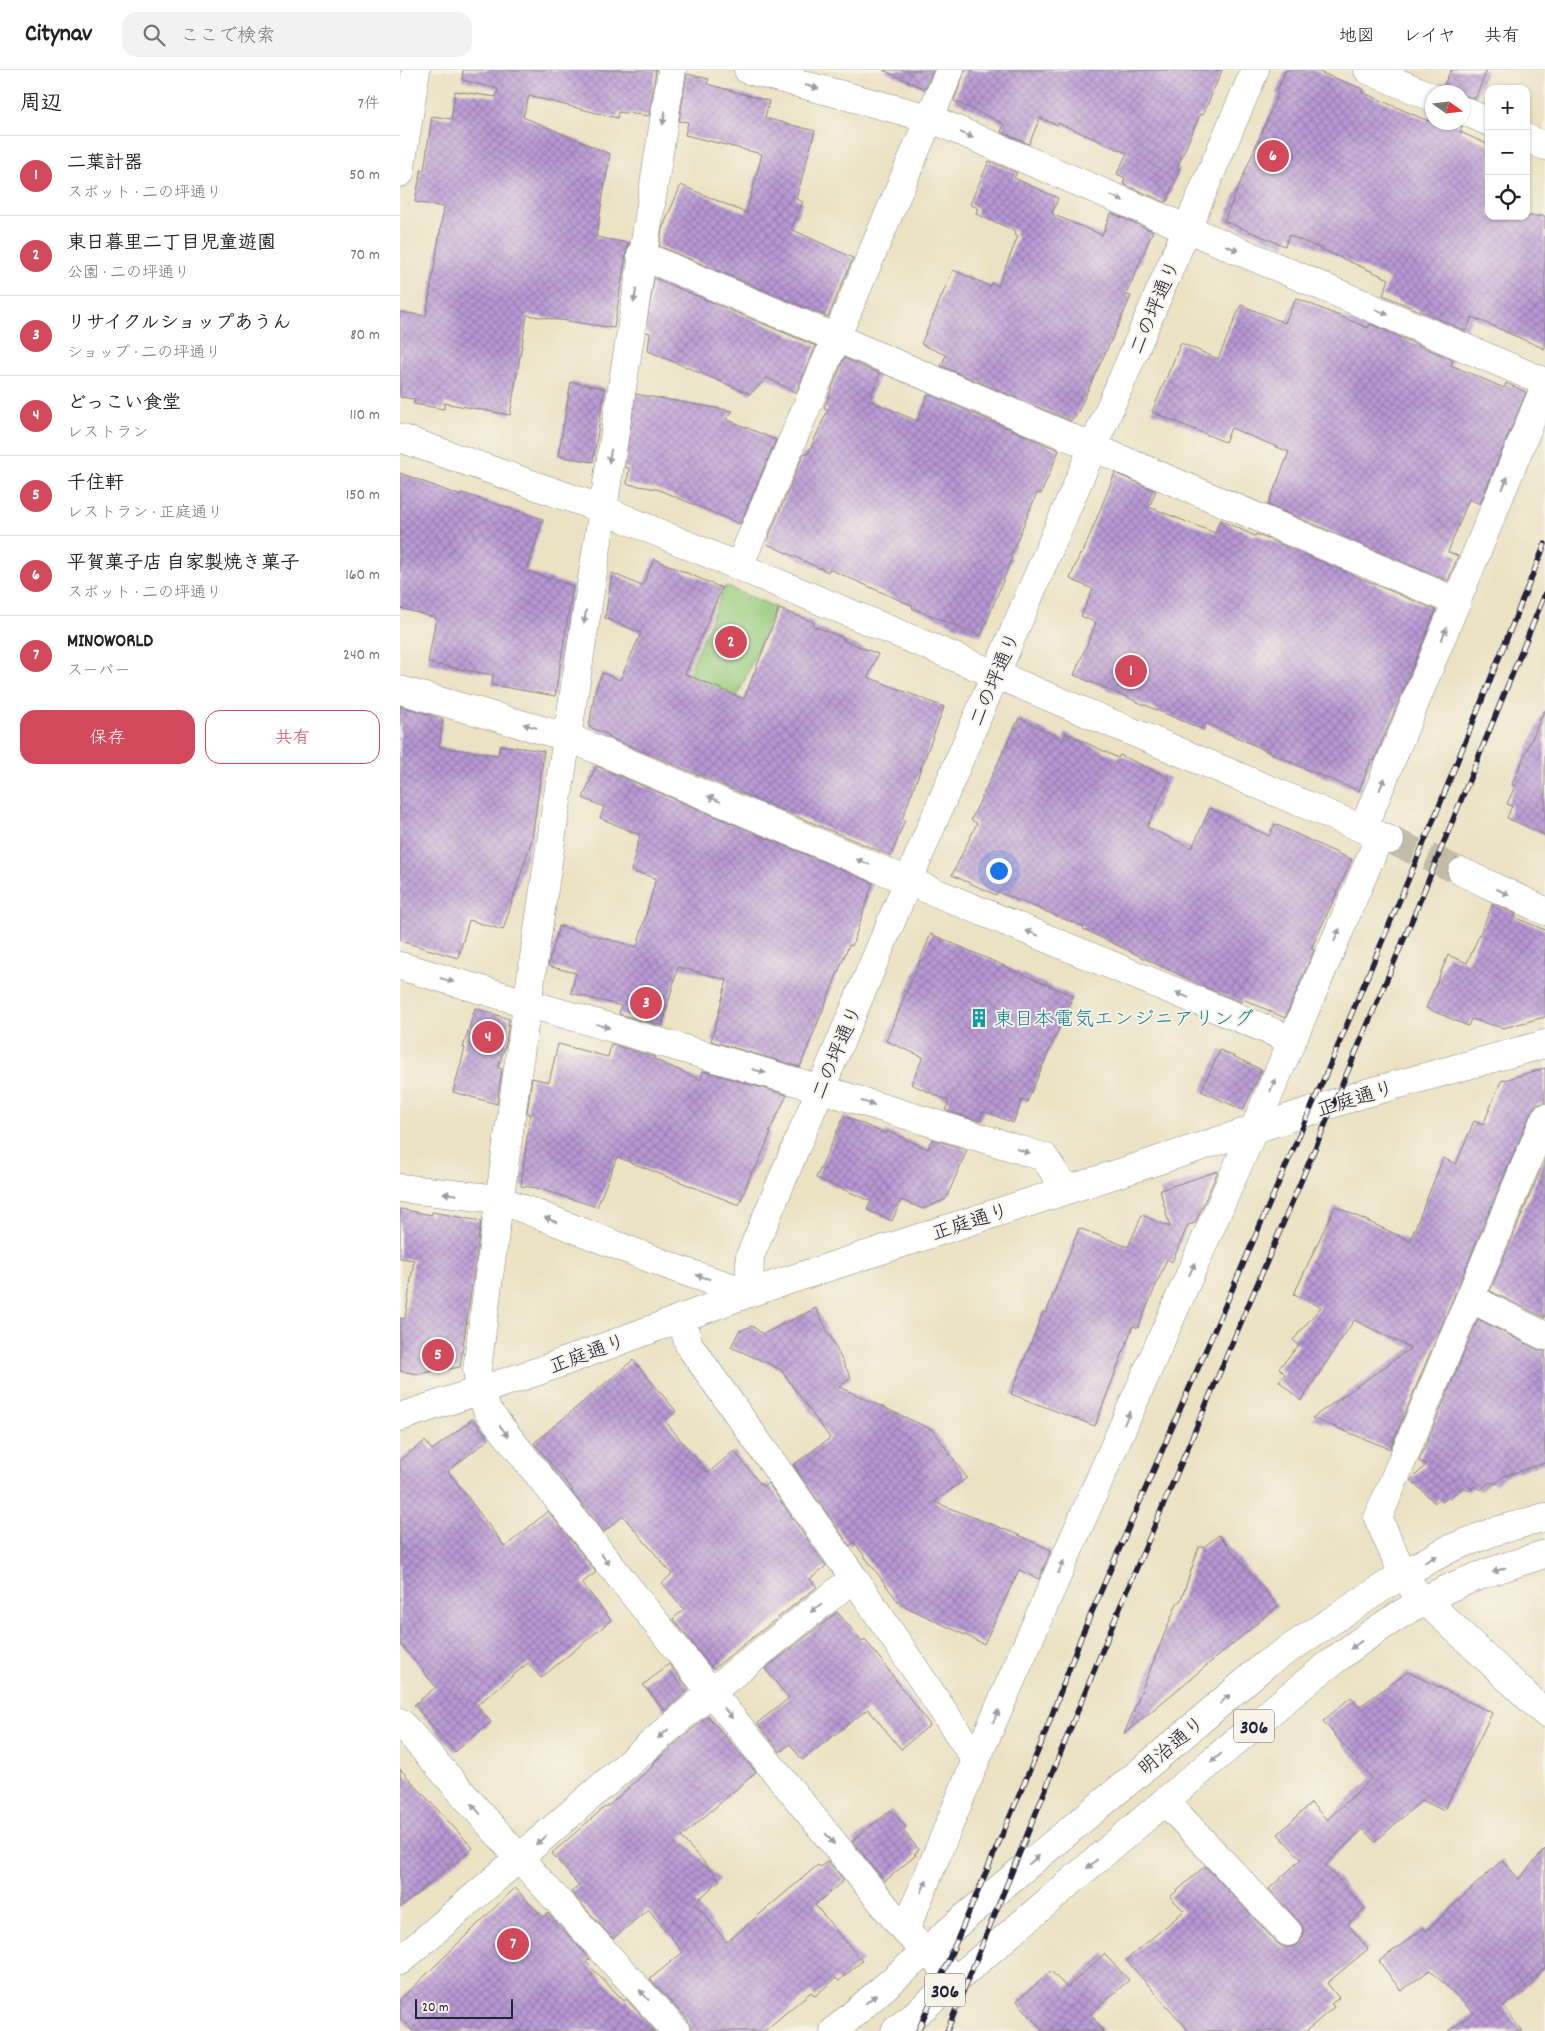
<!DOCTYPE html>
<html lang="ja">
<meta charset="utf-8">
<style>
body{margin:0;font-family:Dekko,"Klee One",sans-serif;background:#f2f2f2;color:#222}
.controls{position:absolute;right:15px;top:15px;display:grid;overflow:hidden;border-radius:10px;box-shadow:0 1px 4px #0004}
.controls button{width:45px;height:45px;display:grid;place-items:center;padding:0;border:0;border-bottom:1px solid #e0e0e0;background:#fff;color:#222;font:25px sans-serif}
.compass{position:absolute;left:1025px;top:15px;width:45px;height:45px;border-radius:50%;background:#fff;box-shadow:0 1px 4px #0004;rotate:104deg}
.scale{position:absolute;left:15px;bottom:12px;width:98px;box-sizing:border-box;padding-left:5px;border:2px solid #22223b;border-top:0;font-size:14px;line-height:18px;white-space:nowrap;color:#22223b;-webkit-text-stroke:4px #f7f3e8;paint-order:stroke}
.you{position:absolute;left:598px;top:800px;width:18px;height:18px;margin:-12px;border:4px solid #fff;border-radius:50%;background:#1a73e8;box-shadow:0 0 0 8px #1a73e833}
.badge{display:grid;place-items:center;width:32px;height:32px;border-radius:50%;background:#d1495b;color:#fff;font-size:16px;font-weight:700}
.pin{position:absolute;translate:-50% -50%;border:2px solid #fff;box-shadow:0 1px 5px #0006}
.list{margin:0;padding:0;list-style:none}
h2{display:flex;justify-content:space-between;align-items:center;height:65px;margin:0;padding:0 20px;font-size:21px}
h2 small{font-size:16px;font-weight:400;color:#767676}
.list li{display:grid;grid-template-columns:32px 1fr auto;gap:15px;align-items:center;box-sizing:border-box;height:80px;padding:0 20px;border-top:1px solid #e0e0e0}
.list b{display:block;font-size:19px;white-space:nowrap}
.list p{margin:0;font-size:16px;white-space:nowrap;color:#767676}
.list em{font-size:16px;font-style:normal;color:#767676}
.actions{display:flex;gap:10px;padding:15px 20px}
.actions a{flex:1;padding:11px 0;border:1px solid #d1495b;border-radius:15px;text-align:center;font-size:18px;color:#d1495b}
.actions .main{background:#d1495b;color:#fff}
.icon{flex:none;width:28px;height:28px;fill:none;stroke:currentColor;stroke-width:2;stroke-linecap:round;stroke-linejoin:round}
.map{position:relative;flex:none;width:1145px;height:1961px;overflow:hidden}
header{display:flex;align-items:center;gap:30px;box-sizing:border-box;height:70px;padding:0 25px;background:#fff;border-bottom:1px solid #e0e0e0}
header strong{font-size:24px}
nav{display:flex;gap:28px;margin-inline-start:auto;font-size:18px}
.search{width:350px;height:45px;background:#f2f2f2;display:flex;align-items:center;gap:12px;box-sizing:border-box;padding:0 18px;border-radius:15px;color:#767676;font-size:19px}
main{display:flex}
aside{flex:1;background:#fff}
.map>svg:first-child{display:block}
.green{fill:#96cb7c;stroke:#5c765c}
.building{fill:url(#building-cross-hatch)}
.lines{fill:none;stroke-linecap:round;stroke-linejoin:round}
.minor-tunnel{stroke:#c3bca8;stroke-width:28;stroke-dasharray:28 14;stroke-linecap:butt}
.minor-casing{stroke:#86827f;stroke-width:29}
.tertiary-casing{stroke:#86827f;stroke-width:29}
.primary-casing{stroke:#86827f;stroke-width:29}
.minor{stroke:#fff;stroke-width:28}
.tertiary{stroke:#fff;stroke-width:28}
.primary{stroke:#fff;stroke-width:28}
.rail-casing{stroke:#22223b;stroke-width:5.5}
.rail{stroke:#f7f3e8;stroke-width:4;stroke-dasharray:11;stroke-linecap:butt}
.oneway{fill:#9c9ca7}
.labels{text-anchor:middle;stroke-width:4;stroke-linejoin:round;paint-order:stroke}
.shield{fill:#f7f3e8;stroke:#62616f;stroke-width:1}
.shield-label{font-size:19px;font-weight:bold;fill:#22223b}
.street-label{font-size:20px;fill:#22223b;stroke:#f7f3e8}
.culture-label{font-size:20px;fill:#0d838f;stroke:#f7f3e8;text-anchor:start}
</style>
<header>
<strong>Citynav</strong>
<div class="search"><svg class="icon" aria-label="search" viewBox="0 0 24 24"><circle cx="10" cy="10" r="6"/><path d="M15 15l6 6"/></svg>ここで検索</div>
<nav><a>地図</a><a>レイヤ</a><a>共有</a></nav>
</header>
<main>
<aside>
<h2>周辺<small>7件</small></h2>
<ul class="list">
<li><span class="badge">1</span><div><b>二葉計器</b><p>スポット · 二の坪通り</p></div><em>50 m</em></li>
<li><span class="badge">2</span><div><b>東日暮里二丁目児童遊園</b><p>公園 · 二の坪通り</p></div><em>70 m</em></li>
<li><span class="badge">3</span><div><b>リサイクルショップあうん</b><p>ショップ · 二の坪通り</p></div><em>80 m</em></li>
<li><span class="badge">4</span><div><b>どっこい食堂</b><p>レストラン</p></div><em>110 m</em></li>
<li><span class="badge">5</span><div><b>千住軒</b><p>レストラン · 正庭通り</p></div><em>150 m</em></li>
<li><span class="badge">6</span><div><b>平賀菓子店 自家製焼き菓子</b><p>スポット · 二の坪通り</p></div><em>160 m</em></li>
<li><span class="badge">7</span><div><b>MINOWORLD</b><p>スーパー</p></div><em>240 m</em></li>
</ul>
<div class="actions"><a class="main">保存</a><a>共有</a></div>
</aside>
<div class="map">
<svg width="1145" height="1961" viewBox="0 0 1145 1961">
<defs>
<pattern id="building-cross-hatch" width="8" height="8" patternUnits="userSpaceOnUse" patternTransform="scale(1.25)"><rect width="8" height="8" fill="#b898d4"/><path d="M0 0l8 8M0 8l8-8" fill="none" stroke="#957cad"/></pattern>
</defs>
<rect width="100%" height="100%" fill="#f7f3e8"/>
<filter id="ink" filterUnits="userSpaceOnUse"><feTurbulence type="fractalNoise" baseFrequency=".02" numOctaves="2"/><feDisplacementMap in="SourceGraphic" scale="10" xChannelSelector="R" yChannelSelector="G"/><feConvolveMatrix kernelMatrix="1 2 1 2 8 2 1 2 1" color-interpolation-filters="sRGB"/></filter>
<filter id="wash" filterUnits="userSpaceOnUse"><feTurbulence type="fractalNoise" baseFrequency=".0096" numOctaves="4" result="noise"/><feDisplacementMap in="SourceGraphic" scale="20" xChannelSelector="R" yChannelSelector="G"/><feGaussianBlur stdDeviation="1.12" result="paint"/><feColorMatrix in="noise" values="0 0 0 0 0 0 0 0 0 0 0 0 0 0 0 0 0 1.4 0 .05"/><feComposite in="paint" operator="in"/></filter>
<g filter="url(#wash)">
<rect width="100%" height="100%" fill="#ebe2c3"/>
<!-- green -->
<path class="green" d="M325,516l50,21 -38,91 -50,-21z"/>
<g id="blocks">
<!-- building -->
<path class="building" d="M63,0h193l-7,46 -31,-4 -1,6 -88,-22 -6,21 87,37 -14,83 32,6 -14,85 -87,-13 -17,100 -66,-12v6l-30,-5 1,-5 -15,-2v-85l26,4 18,-109 -29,-5 6,-32h3l8,-54 19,3 4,-28 41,6 2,-8 -36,-9z
M483,0h50l-8,19z
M565,0h257l-19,45 -3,-1 -23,54 3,1 -13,32 -2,1 -42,-18 2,-6 -8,-4 10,-21 -69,-30 -1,2 -17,-7 -11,26 -28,-12 3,-8 -4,-2 -46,-21z
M886,0h28l49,19 -1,3 66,29 4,-9v10h21l9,5 -2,5 29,13v71h56v133l-73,-32 -6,14 -83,-36 6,-16 -100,-44 -4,11 -61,-25 54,-127 -2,-1z
M1051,0h36l-12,29 -13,-4v-3h-15l-4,-5z
M287,4l22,5 -2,5 62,17 -4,17 50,13 -19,68 7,3 -12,27 62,29 -25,59 -169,-71 3,-17 19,-44 65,28 16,-59 -77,-19 3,-13 -9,-1z
M589,91l28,12 -3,5 44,20 -6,16 50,21 9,-22 42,18 -27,64 5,1 -10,23 -46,99 -2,-1 -2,4 -130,-55 5,-11 -25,-11 32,-74 37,16 2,-3 6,3 20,-50 -3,-1 1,-4 -40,-17 2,-6 -8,-4z
M254,208l162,68 -20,46 -29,-14 -17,16 -102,-43 2,-18 -5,-1z
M896,228l72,30 2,-4 83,36 -2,5 53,23 2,-5 20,9 -46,112 -11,-5 -21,53 10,4 -10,25 -180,-76 21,-53 -58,-24 -6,14 -73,-30 29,-69 37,16 23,-54 44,18z
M444,288l36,16 -11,26 48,21 11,-27 131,56 -18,44 -4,-1 -27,64 2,1 -31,78 -69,-28 1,-2 -84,-37 -1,3 -61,-28 3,-7 -1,-1 35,-83 4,1 20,-45 -4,-1z
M171,312l34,6 -12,74 -35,-6z
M235,324l98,17 -7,8 50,21 -36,84 -83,-35 -30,-5 2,-16 -5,-1z
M0,403l61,23 1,-3 81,26 -16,52 46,15 -18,110 -63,-11 1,-10 -65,-12 8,-45 -36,-10z
M715,403l41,18 -7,16 66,26 5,-13 35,16 1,-2 180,76 -62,151 -3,-1 -12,31 -49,-20 -104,-48 -2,7 -130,-55 22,-52 -15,-7 12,-27 -23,-10 10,-25 2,1z
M254,489l68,29 -37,86 59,25 35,-90 35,13 -1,4 31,12 -1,2 35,14 -10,23 76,30 -42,112 3,1 -14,36 -283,-119 1,-2 -20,-8 6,-37 7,-17 18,7 21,-47 -36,-15 7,-45 30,13z
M0,636l43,13 -4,28 59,8 2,-10 44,6 -12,88 -29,91 -34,-10 -11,38 -58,-17z
M1144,641h1v124l-38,-17 5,-12 -5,-2 8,-18 -3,-2z
M619,648l44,22 3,-7 52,25 2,-3 50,23 -23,49 45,21 18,-40 59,28 6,-12 77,36 -41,89 3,1 -29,68 -42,-19 -2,3 -32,-13 -126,-60 1,-2 -86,-35 -2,3 -44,-20 25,-52 -6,-3z
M196,696l277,117 -21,63 -3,-1 -49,122 -89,-26 16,-61 -49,-13 -16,59 -43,-12 2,-8 -50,-13 5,-20 -28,-7 11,-40 78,21 19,-69 -25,-7 9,-36 -40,-17 4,-11 -21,-9z
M1093,834l23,10 -2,3 31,13v87l-42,11 -32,-9 -3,7 -42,-18 22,-53 19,8z
M531,864l142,62 -46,106 -5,-2 -9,23 -29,-12 -4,10 -35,-11 4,-9 -38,-17 12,-27 -37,-16z
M75,938l34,11 -3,24 -8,25 4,1 -5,35 -44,-12 12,-44h-2z
M158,974l50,13 3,-13 44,13 -1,2 47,21 2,-9 84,24 -18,37 2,1 -16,37 -2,-1 -14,36 -122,-48 -20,50 -60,-19 -16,-2 9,-72 -3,-1 5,-35 17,4z
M820,980l42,20 -19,40 -42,-19z
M1145,998v35l-9,2 -5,7 -141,337 -78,-31 99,-70 -57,-28 -53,81 -22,-20 6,-7 -6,-6 20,-23 -6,-5 28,-33 -27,-13 41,-88 75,35 33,-83 13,6 18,-43 9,4 18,-44z
M444,1046l42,18 1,-3 41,18 4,-10 35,11 -21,49 -23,10 -22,-9 -9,21 -25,-11 4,-9 -55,-23z
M1145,1089v159l-55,-27z
M818,1101l-23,52 -7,2 -16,37 -5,-3 -29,69 -5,-2 -38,100 -84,-32 32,-82 3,1 33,-85 49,19 14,-32 28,12 -10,-37z
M0,1139l32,6v-3l49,9 -21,146 -43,7 -17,-3v-53l5,1 9,-59 -14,-2z
M416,1238l35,70 -12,9 94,43 34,48 -33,24 80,31 37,17 -12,29 -20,-9 -35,74 -84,-40 -46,-62 -4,4 -57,-81 37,-27 -50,-69 -49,-22 8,-16 13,-5 11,8z
M1078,1249l60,31 7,1v112l-41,13 -8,8 -6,-2 -10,8 -5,-4 -7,5 -5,-5 -13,12 -2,-1 -6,5 -3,-4 -4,5 -24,-23 16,-16 -8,-3z
M233,1290l43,51 -11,10 43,52 26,-22 29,36 5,-4 58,83 -16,13 7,8 -104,82 -40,-50 11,-10 -22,-26 10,-9 -49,-58 -19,16 -33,-41 2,-1 -39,-47z
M73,1349l16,20 -41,32 57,76 43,-36 48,61 -14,11 29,37 -70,58 -13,-15 -51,42 14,17 -36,30 -41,-47 22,-18 -36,-44v-183l25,-19 7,9z
M819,1465l59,71 -154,128 53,-131 4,-3 18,-53h5z
M437,1542l25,29 3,-2 65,86 -29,24 -33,-40 -66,51 -12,-16 -10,8 -23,-29 32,-25 -24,-29z
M269,1594l20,25 -24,22 -22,-26z
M1008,1602l84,41 -48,98 -22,-11 -47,42 -12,-13 -38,36 40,43 -17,16 20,25 -41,34 12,15 -8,6 3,3 -28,24h-117l-63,-71 58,-49 -14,-14 35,-31 72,77 6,4h8l8,-4 4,-7v-7l-3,-7 -31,-33 32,-30 -23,-25 33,-31 16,17 45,-42 -49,-57 28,-24 8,10z
M308,1646l48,56 -75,65 39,43 -25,23 32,39 91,-77 2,2 8,-6 16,19 -29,25 47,56 -23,20 -3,-3 -21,18 -4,-4 -47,39h-73l-3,-11 -38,-41 33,-27 -35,-43 -35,30 -42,-47 8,-6 -27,-33 53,-46 1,1 47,-42 -1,-2z
M0,1699l73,79 -73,60z
M491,1740l15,17 -3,3 16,20 -5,4 2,1 -31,26 -33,-40z
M1145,1779v119l-41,39 18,24h-74l26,-18 -44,-43 -29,21 -22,-30 45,-33 2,3 76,-71 17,19z
M115,1818l28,29 5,-4 42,46 -4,3 38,39 2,-2 29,32h-242l-13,-13v-18z
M704,1884l25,26 -38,34 12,17h-60l-26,-30 34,-30 16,17z"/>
</g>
</g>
<g filter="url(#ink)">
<use href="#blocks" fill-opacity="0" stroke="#86827f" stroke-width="1"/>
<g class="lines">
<!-- minor-tunnel -->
<path class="minor-tunnel" d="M990,770l72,32"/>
<!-- minor casing -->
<g class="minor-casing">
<path id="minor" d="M272,0c-41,248 -80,496 -117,744 -27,185 -55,370 -78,556l3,20 7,20 224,282 194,239 51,49
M348,0l181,48 616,264
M968,0l64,27
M1062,40l27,12
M1126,68l19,8
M0,103l16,-103
M241,185l816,347
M339,496l211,-496
M0,620l167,47 341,144 384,159
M963,759l182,-443
M1062,802l83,39
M0,896l421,123 223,68 22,33
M1145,1048l-167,400 25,56 11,16 131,123
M0,1118l98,11 182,71 69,23
M1070,1228l75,38
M281,1248l8,27 165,233 122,182
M0,1652l120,137 156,172
M765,1731l123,131
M505,1861l71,-171 278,-631 126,-293 10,4
M0,1891l311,-269 143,-114"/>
</g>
<!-- tertiary casing -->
<g class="tertiary-casing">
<path id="tertiary" d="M0,368l202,71 778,327
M349,1223l1,-37 246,-583 259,-603
M0,1347l139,-46 210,-78 614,-199 182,-50"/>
</g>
<!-- primary casing -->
<g class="primary-casing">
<path id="primary" d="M434,1961l130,-113 195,-162 107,-92 137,-90 46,-25 47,-18 49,-14
M495,1961c106,-88 209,-179 314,-267 68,-57 136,-119 214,-163 38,-21 81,-34 122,-47"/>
</g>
<!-- minor -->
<use href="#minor" class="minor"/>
<!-- tertiary -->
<use href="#tertiary" class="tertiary"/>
<!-- primary -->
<use href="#primary" class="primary"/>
<!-- rail casing -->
<g class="rail-casing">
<path id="rail" d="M518,1961l123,-287 40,-107 251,-577 104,-246 109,-270
M547,1961l173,-424 295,-694 130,-319"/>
</g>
<!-- rail -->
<use href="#rail" class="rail"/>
</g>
<!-- one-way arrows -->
<defs><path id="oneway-solid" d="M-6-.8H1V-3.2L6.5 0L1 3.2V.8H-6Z" transform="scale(1.25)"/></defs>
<g class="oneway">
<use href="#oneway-solid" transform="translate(412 17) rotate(15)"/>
<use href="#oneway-solid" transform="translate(264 48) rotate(100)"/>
<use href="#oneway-solid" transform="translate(567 65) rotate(23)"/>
<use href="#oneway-solid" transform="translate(717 128) rotate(23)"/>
<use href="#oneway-solid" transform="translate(832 178) rotate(23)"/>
<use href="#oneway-solid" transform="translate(235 226) rotate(99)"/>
<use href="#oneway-solid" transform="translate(982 242) rotate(23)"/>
<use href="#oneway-solid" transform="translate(210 386) rotate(99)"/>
<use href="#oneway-solid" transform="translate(1105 413) rotate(-68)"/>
<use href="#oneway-solid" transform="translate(185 547) rotate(99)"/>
<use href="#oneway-solid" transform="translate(1044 564) rotate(-68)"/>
<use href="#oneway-solid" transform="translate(130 656) rotate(-164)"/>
<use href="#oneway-solid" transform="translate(982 714) rotate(-68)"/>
<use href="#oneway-solid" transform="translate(314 729) rotate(-157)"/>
<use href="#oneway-solid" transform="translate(463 792) rotate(-157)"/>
<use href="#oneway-solid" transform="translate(1103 822) rotate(25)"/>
<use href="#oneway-solid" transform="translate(632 863) rotate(-158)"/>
<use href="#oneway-solid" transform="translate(937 865) rotate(-67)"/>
<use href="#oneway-solid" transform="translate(47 910) rotate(16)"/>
<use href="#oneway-solid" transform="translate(782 925) rotate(-158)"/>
<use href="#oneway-solid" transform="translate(203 956) rotate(16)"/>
<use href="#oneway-solid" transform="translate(359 1001) rotate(16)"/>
<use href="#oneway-solid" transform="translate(873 1015) rotate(-67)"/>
<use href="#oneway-solid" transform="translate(468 1033) rotate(17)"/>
<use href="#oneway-solid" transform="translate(623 1081) rotate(17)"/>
<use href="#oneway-solid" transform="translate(50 1124) rotate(-174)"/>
<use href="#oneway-solid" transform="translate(151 1150) rotate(-159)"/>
<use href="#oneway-solid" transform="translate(792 1199) rotate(-66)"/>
<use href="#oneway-solid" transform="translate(303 1207) rotate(-162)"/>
<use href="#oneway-solid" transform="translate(727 1348) rotate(-66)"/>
<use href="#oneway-solid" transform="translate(104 1361) rotate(52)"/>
<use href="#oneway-solid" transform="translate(205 1489) rotate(52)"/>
<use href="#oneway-solid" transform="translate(1031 1489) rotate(-29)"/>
<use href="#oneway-solid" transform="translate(661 1497) rotate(-66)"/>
<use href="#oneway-solid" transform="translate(1099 1500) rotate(159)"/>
<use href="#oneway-solid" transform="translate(416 1538) rotate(141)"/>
<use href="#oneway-solid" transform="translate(956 1575) rotate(144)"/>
<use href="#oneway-solid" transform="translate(825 1629) rotate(-41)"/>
<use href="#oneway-solid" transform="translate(328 1643) rotate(51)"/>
<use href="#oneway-solid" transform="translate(596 1646) rotate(-66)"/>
<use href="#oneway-solid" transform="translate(263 1664) rotate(139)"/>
<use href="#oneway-solid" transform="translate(816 1688) rotate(140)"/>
<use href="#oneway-solid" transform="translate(76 1739) rotate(-131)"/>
<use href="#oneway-solid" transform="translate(430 1769) rotate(51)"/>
<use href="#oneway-solid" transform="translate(141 1770) rotate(139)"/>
<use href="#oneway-solid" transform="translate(634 1790) rotate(-40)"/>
<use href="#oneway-solid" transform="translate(692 1794) rotate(139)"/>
<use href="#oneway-solid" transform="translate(524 1816) rotate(-67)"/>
<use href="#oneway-solid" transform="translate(244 1925) rotate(-132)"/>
<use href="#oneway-solid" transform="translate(471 1929) rotate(-40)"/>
</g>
</g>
<!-- icons -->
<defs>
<g id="building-bare" transform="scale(1.5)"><path d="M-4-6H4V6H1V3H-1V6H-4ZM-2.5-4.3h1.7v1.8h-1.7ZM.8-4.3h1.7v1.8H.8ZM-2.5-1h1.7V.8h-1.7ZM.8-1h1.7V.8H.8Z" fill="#0f9aa8" stroke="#f7f3e8" stroke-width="2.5" paint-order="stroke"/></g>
</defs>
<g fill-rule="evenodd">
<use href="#building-bare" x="579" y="948"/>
</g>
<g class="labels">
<!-- shield labels -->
<g class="shield">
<rect x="834" y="1639.5" width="40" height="33" rx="4"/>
<rect x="525" y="1903.5" width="40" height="33" rx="4"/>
</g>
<g class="shield-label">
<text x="854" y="1663">306</text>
<text x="545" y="1927">306</text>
</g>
<!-- street labels -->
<g class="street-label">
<text transform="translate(754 237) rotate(-67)" y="7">二の坪通り</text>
<text transform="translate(594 609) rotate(-67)" y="7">二の坪通り</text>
<text transform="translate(436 982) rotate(-67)" y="7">二の坪通り</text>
<text transform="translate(955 1028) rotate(-17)" y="7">正庭通り</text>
<text transform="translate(570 1151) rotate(-18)" y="7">正庭通り</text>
<text transform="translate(187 1283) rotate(-20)" y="7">正庭通り</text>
<text transform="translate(771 1675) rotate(-40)" y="7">明治通り</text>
</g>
<!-- culture labels -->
<g class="culture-label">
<text x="594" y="955">東日本電気エンジニアリング</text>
</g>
</g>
</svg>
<div class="controls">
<button>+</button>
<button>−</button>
<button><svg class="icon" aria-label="locate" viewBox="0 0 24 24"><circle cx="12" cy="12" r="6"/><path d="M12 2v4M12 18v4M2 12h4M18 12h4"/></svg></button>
</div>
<svg class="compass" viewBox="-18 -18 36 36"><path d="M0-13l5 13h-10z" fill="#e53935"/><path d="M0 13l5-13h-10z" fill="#767676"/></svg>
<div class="scale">20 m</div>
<div class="you"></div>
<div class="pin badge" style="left:731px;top:601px">1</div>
<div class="pin badge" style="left:331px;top:572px">2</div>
<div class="pin badge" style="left:246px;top:933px">3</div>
<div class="pin badge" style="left:88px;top:967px">4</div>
<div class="pin badge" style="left:38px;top:1285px">5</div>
<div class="pin badge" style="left:873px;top:86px">6</div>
<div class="pin badge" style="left:113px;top:1874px">7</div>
</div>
</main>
